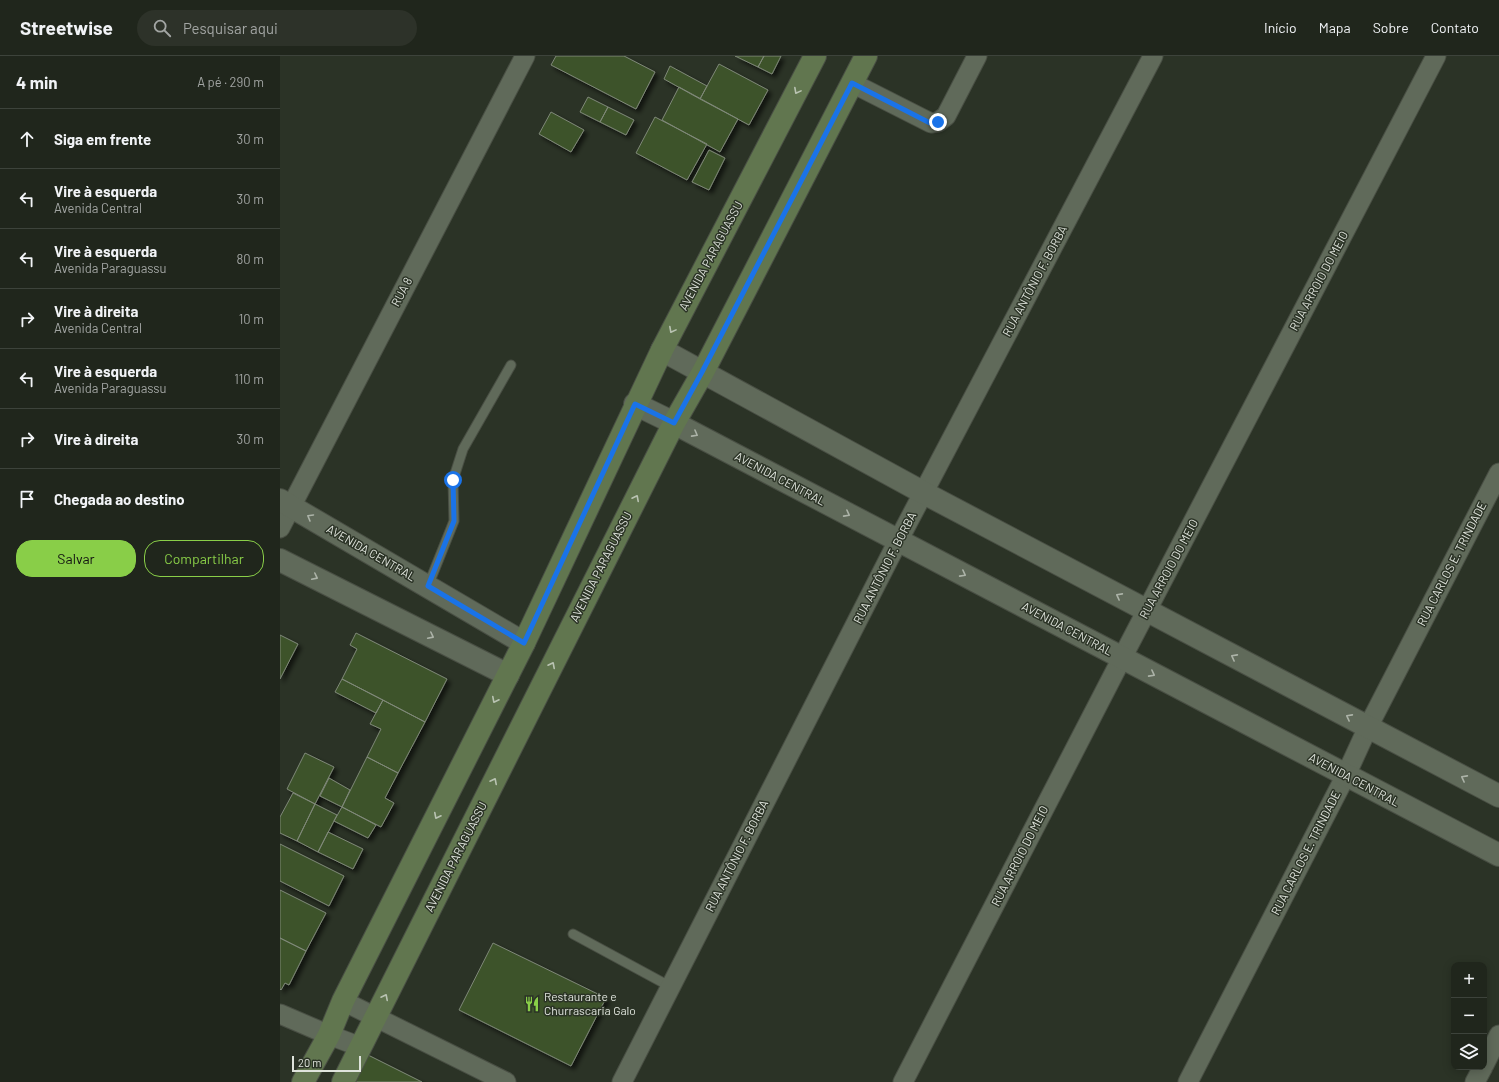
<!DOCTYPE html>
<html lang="pt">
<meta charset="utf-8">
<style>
body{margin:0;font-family:Barlow,sans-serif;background:#2d3229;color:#f1f3f6}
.controls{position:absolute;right:12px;bottom:12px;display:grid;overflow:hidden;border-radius:8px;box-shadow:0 2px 10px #0003}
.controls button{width:36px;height:36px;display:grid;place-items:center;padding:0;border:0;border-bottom:1px solid #3d433b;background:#20261c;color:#f1f3f6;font:20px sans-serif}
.scale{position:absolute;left:12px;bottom:10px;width:69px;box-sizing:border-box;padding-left:4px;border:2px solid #dfe4dc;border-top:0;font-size:11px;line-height:14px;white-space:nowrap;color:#dfe4dc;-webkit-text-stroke:3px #2b3326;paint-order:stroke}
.stop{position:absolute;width:12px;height:12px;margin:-9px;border:3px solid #1a73e8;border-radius:50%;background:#fff}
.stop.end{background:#1a73e8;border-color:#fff;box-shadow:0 1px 4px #0008}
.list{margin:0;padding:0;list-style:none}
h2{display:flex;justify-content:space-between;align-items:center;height:52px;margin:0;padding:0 16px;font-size:17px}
h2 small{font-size:13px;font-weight:400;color:#a2a5a3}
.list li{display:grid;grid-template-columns:26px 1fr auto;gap:12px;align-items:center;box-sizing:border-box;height:60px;padding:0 16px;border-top:1px solid #3d433b}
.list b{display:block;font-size:15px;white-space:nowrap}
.list p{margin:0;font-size:13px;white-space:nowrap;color:#a2a5a3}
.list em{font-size:13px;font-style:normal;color:#a2a5a3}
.actions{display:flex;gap:8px;padding:12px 16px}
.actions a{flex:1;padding:9px 0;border:1px solid #89ce48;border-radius:16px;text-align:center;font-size:14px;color:#89ce48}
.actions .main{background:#89ce48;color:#111}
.icon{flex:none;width:22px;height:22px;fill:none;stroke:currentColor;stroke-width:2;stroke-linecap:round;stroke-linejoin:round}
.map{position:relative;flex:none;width:1219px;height:1026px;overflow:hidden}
header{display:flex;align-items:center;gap:24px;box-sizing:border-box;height:56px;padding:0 20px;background:#20261c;border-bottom:1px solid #3d433b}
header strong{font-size:19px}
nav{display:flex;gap:22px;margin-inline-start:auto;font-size:14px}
.search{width:280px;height:36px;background:#2d3229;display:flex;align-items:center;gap:10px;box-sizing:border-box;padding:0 14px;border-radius:22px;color:#a2a5a3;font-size:15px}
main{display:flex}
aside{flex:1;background:#20261c}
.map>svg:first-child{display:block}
.building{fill:#3c5329;stroke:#7f8878;filter:url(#shadow)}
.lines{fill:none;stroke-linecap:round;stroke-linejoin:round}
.service-casing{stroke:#494f44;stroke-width:11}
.minor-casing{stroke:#494f44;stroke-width:21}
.tertiary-casing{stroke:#494f44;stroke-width:24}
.secondary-casing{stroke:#494f44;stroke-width:24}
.service{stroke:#606a5a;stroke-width:9}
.minor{stroke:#606a5a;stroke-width:19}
.tertiary{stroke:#606a5a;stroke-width:22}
.secondary{stroke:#61764f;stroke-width:22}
.oneway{stroke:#b9c3b2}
.oneway2{stroke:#acb3a8}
.route{stroke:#1a73e8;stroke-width:5}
.labels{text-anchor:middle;stroke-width:3;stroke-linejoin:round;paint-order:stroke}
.street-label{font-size:12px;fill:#dfe4dc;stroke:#2b3326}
.poi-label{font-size:12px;fill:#dfe4dc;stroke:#2b3326;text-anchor:start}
</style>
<header>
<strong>Streetwise</strong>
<div class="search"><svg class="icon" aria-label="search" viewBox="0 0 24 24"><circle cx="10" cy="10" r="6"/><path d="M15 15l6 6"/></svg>Pesquisar aqui</div>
<nav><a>Início</a><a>Mapa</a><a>Sobre</a><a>Contato</a></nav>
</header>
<main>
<aside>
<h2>4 min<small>A pé · 290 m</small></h2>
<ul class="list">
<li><svg class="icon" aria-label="ahead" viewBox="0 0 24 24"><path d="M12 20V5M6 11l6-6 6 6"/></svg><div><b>Siga em frente</b></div><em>30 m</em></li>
<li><svg class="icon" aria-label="left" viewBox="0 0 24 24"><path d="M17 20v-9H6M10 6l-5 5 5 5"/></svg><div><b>Vire à esquerda</b><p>Avenida Central</p></div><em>30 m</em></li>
<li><svg class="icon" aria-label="left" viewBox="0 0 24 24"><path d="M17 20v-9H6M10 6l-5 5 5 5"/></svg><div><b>Vire à esquerda</b><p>Avenida Paraguassu</p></div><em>80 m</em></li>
<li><svg class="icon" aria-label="right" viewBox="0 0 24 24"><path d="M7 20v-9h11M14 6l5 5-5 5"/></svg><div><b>Vire à direita</b><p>Avenida Central</p></div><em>10 m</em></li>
<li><svg class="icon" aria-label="left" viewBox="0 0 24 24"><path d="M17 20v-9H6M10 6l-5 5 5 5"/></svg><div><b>Vire à esquerda</b><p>Avenida Paraguassu</p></div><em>110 m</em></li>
<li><svg class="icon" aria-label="right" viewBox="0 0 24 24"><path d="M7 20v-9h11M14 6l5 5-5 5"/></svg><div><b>Vire à direita</b></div><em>30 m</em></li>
<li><svg class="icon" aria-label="arrive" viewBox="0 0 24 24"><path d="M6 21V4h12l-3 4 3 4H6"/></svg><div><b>Chegada ao destino</b></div></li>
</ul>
<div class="actions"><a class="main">Salvar</a><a>Compartilhar</a></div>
</aside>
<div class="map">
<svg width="1219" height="1026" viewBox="0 0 1219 1026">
<defs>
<filter id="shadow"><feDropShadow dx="3.5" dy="3.5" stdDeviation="2" flood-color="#0009"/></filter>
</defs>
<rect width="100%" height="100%" fill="#2b3326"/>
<!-- building -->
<path class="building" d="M276,0h68l31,16 -19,37 -85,-44z
M455,0h29l-6,11z
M484,0h17l-9,18 -14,-7z
M439,8l49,26 -19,35 -49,-26z
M390,10l37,20 -7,13 -36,-20z
M399,31l59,32 -18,33 -58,-32z
M308,41l20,10 -8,15 -20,-10z
M328,51l26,13 -8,15 -26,-13z
M271,56l33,18 -13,22 -32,-18z
M375,61l52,27 -20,36 -51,-27z
M429,94l16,8 -16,32 -17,-8z
M76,577l91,46 -22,43 -83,-43 15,-30 -7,-4z
M0,579l18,9 -18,35z
M62,623l41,21 -7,13 -41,-21z
M103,644l42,22 -27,51 -31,-16 14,-28 -11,-5z
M25,697l29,14 -19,37 -28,-15z
M87,701l31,16 -13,25 9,5 -13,24 -39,-20z
M49,722l21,12 -8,17 -22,-11z
M13,737l22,11 -18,37 -17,-8v-16z
M35,748l22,11 -19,37 -21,-11z
M62,751l34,18 -8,13 -34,-17z
M48,776l35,17 -10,20 -35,-17z
M0,788l64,32 -15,30 -49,-25z
M0,834l46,23 -20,38 -26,-13z
M0,882l26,13 -17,34 -4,-2 -4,7 -1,-1z
M213,887l113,55 -35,68 -112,-56z
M86,998l56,28h-70z"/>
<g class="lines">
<!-- service casing -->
<g class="service-casing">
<path id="service" d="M148,530l26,-65 -1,-41 10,-31 48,-84
M293,878l98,53"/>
</g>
<!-- minor casing -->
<g class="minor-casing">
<path id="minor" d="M572,27l79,40 7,-1 8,-6 31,-60
M0,472l245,-472
M63,945l163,81
M0,958l49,21 32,12
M1204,1009l15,-30
M342,1026l276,-541 255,-485
M623,1026l219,-424 314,-602
M908,1026l158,-307 22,-48 131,-254
M1195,1026l8,-15"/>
</g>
<!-- tertiary casing -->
<g class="tertiary-casing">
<path id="tertiary" d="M382,294l262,143 575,303
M355,348l39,19 825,432
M0,444l244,143
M0,504l228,115"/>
</g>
<!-- secondary casing -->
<g class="secondary-casing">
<path id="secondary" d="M23,1026l26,-47 14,-34 181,-358 138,-293 153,-294
M63,1026l331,-659 29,-51 163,-316"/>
</g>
<!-- service -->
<use href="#service" class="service"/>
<!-- minor -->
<use href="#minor" class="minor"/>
<!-- tertiary -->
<use href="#tertiary" class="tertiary"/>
<!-- secondary -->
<use href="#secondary" class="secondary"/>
</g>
<!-- one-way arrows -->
<defs><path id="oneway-chevron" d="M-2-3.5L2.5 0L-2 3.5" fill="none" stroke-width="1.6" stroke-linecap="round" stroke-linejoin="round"/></defs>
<g class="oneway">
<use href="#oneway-chevron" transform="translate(517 35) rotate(118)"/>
<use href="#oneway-chevron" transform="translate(392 274) rotate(118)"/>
<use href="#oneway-chevron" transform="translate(356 442) rotate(-63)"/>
<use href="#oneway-chevron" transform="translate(272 609) rotate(-63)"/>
<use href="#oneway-chevron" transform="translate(215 644) rotate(117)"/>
<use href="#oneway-chevron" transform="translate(214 725) rotate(-63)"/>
<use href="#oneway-chevron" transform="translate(157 760) rotate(117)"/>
<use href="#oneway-chevron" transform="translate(105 941) rotate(-63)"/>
</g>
<g class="oneway2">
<use href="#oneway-chevron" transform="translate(415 378) rotate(29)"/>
<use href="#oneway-chevron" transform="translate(567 458) rotate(28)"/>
<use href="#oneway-chevron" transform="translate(30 461) rotate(-150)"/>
<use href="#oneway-chevron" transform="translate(683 518) rotate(28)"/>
<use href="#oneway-chevron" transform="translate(35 521) rotate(27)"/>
<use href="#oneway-chevron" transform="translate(839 540) rotate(-152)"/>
<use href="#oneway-chevron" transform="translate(151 580) rotate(27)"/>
<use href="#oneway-chevron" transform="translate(954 601) rotate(-152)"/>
<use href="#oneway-chevron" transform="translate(872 618) rotate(28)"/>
<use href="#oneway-chevron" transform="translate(1069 661) rotate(-152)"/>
<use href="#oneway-chevron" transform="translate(1184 722) rotate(-152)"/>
</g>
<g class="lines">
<!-- route -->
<path class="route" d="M173,424l1,41 -26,65 96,57 111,-239 39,19 28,-51 150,-289 78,40 8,-1"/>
</g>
<!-- icons -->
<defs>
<g id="restaurant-bare" transform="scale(1.2)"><path d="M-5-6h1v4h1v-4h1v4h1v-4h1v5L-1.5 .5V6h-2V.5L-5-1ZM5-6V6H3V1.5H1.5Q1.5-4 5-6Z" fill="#89ce48" stroke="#2b3326" stroke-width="2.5" paint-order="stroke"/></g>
</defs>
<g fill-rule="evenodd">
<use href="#restaurant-bare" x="252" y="948"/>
</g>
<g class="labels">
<!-- street labels -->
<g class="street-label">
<text transform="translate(431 200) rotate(-62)" y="4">AVENIDA PARAGUASSU</text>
<text transform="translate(755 225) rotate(-62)" y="4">RUA ANTÔNIO F. BORBA</text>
<text transform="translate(1039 225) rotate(-62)" y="4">RUA ARROIO DO MEIO</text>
<text transform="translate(122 236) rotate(-62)" y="4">RUA 8</text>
<text transform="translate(500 423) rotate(28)" y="4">AVENIDA CENTRAL</text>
<text transform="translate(91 497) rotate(30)" y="4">AVENIDA CENTRAL</text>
<text transform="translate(1172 508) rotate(-63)" y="4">RUA CARLOS E. TRINDADE</text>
<text transform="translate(321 511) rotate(-63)" y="4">AVENIDA PARAGUASSU</text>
<text transform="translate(605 512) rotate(-63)" y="4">RUA ANTÔNIO F. BORBA</text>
<text transform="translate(889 513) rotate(-62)" y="4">RUA ARROIO DO MEIO</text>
<text transform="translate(787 573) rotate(28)" y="4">AVENIDA CENTRAL</text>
<text transform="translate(1074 724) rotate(28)" y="4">AVENIDA CENTRAL</text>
<text transform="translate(1026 797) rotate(-63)" y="4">RUA CARLOS E. TRINDADE</text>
<text transform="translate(457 800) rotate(-63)" y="4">RUA ANTÔNIO F. BORBA</text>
<text transform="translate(740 800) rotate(-63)" y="4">RUA ARROIO DO MEIO</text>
<text transform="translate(176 801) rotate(-63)" y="4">AVENIDA PARAGUASSU</text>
</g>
<!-- poi labels -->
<g class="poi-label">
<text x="264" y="945">Restaurante e<tspan x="264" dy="14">Churrascaria Galo</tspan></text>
</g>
</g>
</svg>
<div class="controls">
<button>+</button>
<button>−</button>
<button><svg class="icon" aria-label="layers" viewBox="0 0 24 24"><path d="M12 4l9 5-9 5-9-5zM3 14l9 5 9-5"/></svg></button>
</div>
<div class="scale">20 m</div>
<div class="stop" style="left:173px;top:424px"></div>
<div class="stop end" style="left:658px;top:66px"></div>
</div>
</main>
